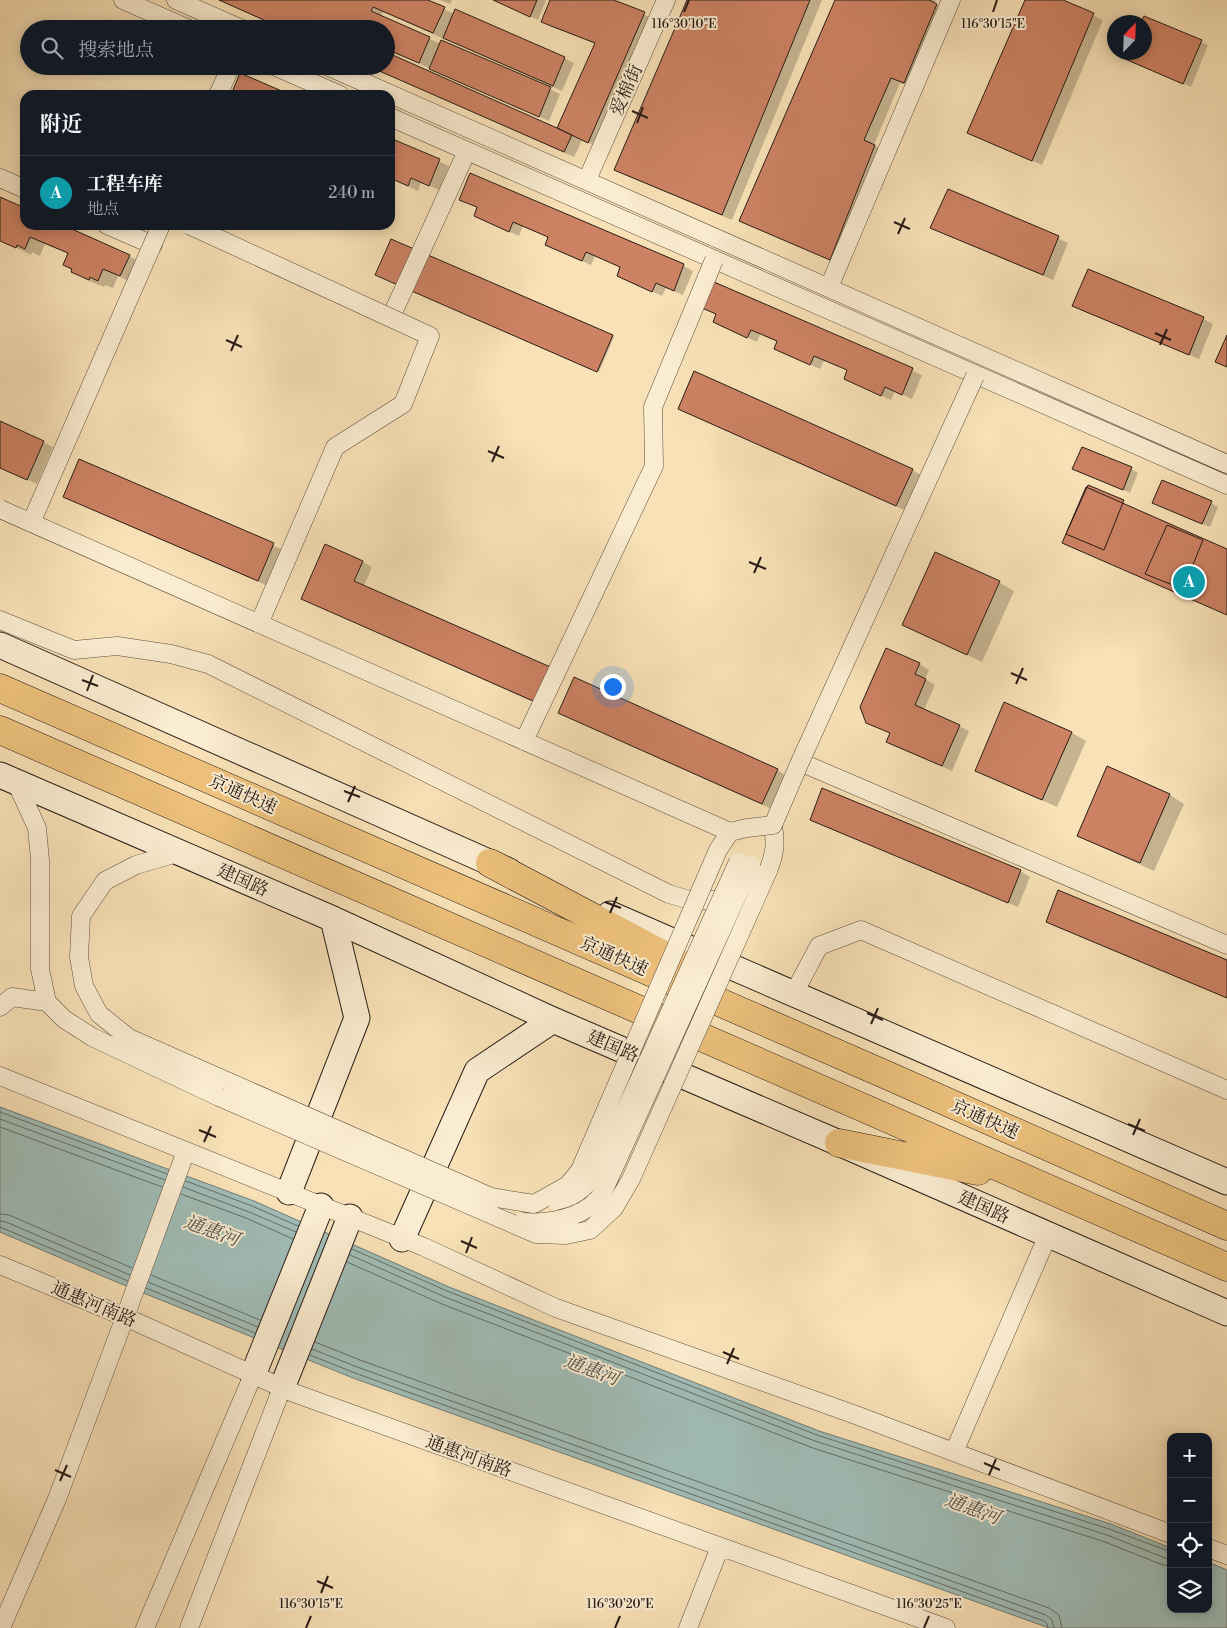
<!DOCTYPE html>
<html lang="zh">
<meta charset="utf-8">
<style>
body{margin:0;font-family:"Libre Bodoni","Noto Serif SC",serif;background:#242831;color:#f1f3f6}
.controls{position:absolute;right:15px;bottom:15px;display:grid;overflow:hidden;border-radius:10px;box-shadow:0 2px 12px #0003}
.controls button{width:45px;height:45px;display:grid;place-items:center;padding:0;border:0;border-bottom:1px solid #363941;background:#171b24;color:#f1f3f6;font:25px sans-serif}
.compass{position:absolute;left:1107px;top:15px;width:45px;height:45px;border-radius:50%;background:#171b24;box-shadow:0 2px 12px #0003;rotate:23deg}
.you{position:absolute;left:612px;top:686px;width:18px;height:18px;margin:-12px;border:4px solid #fff;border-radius:50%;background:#1a73e8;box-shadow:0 0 0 8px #1a73e833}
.badge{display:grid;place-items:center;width:32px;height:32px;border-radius:50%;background:#0f766e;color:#fff;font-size:16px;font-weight:700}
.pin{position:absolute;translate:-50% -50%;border:2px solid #fff;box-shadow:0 1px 5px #0006}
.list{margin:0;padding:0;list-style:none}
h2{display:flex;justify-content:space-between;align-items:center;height:65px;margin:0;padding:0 20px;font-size:21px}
h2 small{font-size:16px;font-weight:400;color:#9ea1a6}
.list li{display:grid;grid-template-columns:32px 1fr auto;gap:15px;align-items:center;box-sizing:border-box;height:75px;padding:0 20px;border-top:1px solid #363941}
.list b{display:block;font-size:19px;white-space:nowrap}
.list p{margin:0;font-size:16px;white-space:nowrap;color:#9ea1a6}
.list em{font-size:16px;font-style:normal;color:#9ea1a6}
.icon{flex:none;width:28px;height:28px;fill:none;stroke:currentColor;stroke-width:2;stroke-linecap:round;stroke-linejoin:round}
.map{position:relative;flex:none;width:1227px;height:1628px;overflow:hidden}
.search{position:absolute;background:#171b24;box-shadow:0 2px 12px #0003;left:20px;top:20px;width:375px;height:55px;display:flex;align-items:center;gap:12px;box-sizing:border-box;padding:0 18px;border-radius:28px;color:#9ea1a6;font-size:19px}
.panel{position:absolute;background:#171b24;box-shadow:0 2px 12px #0003;left:20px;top:90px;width:375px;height:140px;border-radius:15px}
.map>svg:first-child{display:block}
.water{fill:#a0bcb6;stroke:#707c76}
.shadow{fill:#0003}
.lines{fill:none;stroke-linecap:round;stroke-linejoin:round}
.shore{stroke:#646c66;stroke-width:1}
.building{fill:#cc8263;stroke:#281c17}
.street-casing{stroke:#5c4d3f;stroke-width:19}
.secondary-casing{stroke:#281c17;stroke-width:27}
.highway-casing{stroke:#281c17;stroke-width:29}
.street{stroke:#faecd0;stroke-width:18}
.secondary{stroke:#faecd0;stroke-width:25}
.highway{stroke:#ecc07b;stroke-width:28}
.street-bridge-casing{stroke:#5c4d3f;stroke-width:19;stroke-linecap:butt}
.street-bridge{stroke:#faecd0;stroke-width:18}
.ticks{fill:none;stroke:#281c17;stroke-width:2}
.labels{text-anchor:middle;stroke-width:4;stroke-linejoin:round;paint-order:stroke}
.street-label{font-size:18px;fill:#281c17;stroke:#faecd0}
.water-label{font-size:19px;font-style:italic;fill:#52544f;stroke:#faecd0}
.ticks-label{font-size:12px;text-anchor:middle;fill:#281c17;stroke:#faecd0;stroke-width:4;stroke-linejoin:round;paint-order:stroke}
</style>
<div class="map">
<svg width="1227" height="1628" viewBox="0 0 1227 1628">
<rect width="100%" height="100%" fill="#f8e1b6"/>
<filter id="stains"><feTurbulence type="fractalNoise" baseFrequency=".004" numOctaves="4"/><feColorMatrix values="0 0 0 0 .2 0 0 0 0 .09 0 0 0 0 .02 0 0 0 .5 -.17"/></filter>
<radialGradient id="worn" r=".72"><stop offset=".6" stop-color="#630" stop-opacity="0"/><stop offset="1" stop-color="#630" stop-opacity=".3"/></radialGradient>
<!-- water -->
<path class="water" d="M0,1107l254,94 195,86 370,144 292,93 60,24v61h37v-47l19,8v58h-178l-696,-250 -239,-97 -114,-49z"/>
<!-- shadow -->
<path class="shadow" d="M218,0h206l30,14 110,44 10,5 -12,28 -179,-79 -3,5 61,27 1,-3 118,53 -11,27 -163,-72v-20h-102z
M440,0h12l-2,4z
M494,0h52l-8,20z
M551,0h60l43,19 -56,128 -16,-7 -8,17 -207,-91h19l172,64 38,-86 -44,-17 -9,-6z
M688,0h134l-90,220 -107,-45z
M836,0h100l-2,4 12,6 -32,78 -14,-5 -26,62 10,6 -44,114 -99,-44z
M1026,0h34l43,20 -61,145 -63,-27z
M1145,18l63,27 -17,42 -57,-25 10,-10v-30h-1z
M390,139l59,27 -10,24 -18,-8 -3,9 -28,-13z
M471,174l213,92 9,5 -10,24 -17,-7 -4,8 -34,-15 -7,-14 -26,-11 -4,9 -35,-15 -9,-5 2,-8 -26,-11 -4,10 -34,-15 -7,-13 -18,-9z
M949,190l119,53 -15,37 -111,-47z
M0,199l25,11v15h35l69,31 15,8 -9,20 -17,-8 -5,12 -8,-3 -1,2 -17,-7 -23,-15 5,-11 -24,-10 -5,12 -8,-4 -1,3 -31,-15z
M391,240l223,97 -15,35 -223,-98z
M1088,271l115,48 10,5 -14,35 -116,-48 -9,-5z
M714,284l208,91 -10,24 -17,-8 -4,9 -36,-16 -7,-14 -24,-10 -4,9 -45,-21 3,-6 -18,-8 -3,8 -33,-15 -7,-12 -13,-7z
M679,408l233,62 15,8 -16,35 -217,-97z
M0,422l53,25 -16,37 -37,-16z
M80,460l203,90 -15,36 -204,-89z
M1074,469h57l7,4 -8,20z
M1154,503h57l7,4 -8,20z
M936,553l64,30 14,8 -32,71 -78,-38z
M363,562l9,5 -8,19 200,90 -15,33 -246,-110z
M919,664l10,6 -4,9 10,6 -11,25 45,21 -17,40 -55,-24 -10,-6 4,-7 -24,-12z
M569,718l208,52 10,6 -15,33z
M1072,733l14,8 -29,66 -66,-29 -15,-8z
M1108,768l62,27 14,9 -30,67 -61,-28 -15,-8z
M821,824l199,47 10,6 -12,30z
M1047,921l180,41v36l-170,-71z"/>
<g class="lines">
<!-- shore -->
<path class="shore" d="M0,1112l167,62
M0,1119l165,61
M0,1127l162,60
M186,1181l66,25 46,20
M183,1187l66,25 47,20
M181,1194l65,24 47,21
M0,1214l9,1 123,53
M0,1221l6,1 124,53
M0,1227l128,54
M352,1249l95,42 370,144 292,94 62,23
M350,1255l95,42 370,144 292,94 58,23h6
M347,1262l95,42 371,144 292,94 58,23 8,1
M151,1275l109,45
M148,1282l110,45
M146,1288l109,45
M315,1342l45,18 689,248 10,7 3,13
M312,1349l45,18 689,248 6,5 2,8
M310,1355l45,18 689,248 3,3 1,4"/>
</g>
<!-- building -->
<path class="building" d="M219,0h209l17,7 -12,26 -60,-26 -2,4 59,26 -11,26 -33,-14v-20h-102z
M493,0h44l-7,17z
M550,0h64l31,12 -57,131 -31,-15 38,-85 -54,-21z
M687,0h123l-88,215 -108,-45z
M835,0h94l8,4 -33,79 -13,-5 -27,62 11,5 -45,115 -91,-39z
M1025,0h38l31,13 -62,148 -65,-28z
M455,9l110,48 -12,29 -110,-48z
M1144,16l58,24 -19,44 -58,-25 3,-7h16v-30h-3z
M441,40l110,47 -12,30 -110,-48z
M386,52l171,76 15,7 -8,17 -196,-86h18z
M240,73l51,22h-60z
M390,138l50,21 -11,27 -18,-8 -3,8 -18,-8z
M470,173l214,91 -10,27 -18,-8 -4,9 -35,-16 3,-9 -34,-15 -4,9 -37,-16 3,-8 -35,-15 -4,10 -35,-16 3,-9 -18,-7z
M948,189l111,47 -16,39 -113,-47z
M0,197l25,11v17h38l67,30 -10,21 -17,-7 -5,12 -8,-4 -1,3 -18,-8 1,-3 -9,-4 5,-12 -38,-16 -5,12 -8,-4 -1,3 -16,-7z
M391,239l222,96 -16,37 -222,-97z
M1088,269l116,48 -15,38 -117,-49z
M714,282l199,86 -11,27 -17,-8 -4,9 -37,-17 3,-9 -33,-14 -4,9 -36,-16 3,-8 -26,-11 -4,8 -34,-16 3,-8 -14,-6z
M1227,335v32l-12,-5z
M694,371l219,98 -17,37 -218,-97z
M0,421l44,20 -17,39 -27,-12z
M1082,447l50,20 -9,23 -51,-21z
M79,459l195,84 -16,38 -195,-84z
M1162,480l50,21 -10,23 -50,-21z
M1088,485l36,15 -20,50 -38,-16z
M1086,487l141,62v66l-165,-72z
M1167,525l36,15 -20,49 -38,-15z
M325,544l38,17 -9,20 201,88 -15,35 -239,-105z
M935,552l65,29 -33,74 -65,-30z
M886,648l34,15 -5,11 11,5 -11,26 45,20 -18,41 -56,-24 4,-9 -24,-10 -6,-16z
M574,677l204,92 -16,35 -204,-91z
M1004,702l68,30 -30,68 -67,-29z
M1107,766l63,28 -30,69 -63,-27z
M822,788l199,82 -13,33 -198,-83z
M1058,890l169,70v38l-181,-76z"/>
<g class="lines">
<!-- street casing -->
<g class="street-casing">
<path id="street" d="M123,0l66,29
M176,0l66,29
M274,66l66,29
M327,66l900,398
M218,95l13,-29
M390,117l837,368
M0,178l25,11
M587,180l79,-180
M107,225l46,20
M829,287l122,-287
M391,317l76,-166
M0,620l74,30 43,-4 54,8 37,10 461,230 24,7 29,-2
M800,762l427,183
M16,782l21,46 3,32v109l7,33 17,17 28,18 127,60
M180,852l-44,13 -31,16 -24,35 -2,41 5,29 15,28 30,24 100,44
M768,871c7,-18 8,-26 5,-46
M794,993l25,-47 42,-16 366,160
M0,1007l12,-10 35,5
M0,1076l424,171 132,61 297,106 318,120
M0,1265l125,52 169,76 652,235
M954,1452l94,-217
M1208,1548l19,7
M1,1628l56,-129 68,-182 61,-166
M145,1628l108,-253
M189,1628l93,-240
M688,1628l32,-81"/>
</g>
<!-- secondary casing -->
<g class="secondary-casing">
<path id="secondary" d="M0,645l509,226
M0,775l333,144 220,101 286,123 388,170
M610,914l617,268
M289,1192l68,-174 -24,-99
M402,1239l75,-168 76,-51
M253,1375l68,-169
M282,1388l68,-171"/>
</g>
<!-- highway casing -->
<g class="highway-casing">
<path id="highway" d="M0,688l891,389 336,149
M0,730l1227,537
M490,863l206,109
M839,1143l139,28"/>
</g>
<!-- street -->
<use href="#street" class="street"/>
<!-- secondary -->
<use href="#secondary" class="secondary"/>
<!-- highway -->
<use href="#highway" class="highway"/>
<!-- street-bridge casing -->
<g class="street-bridge-casing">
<path id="street-bridge" d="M189,225l241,111 -27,68 -68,43 -76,177
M0,509l730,323
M31,523l130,-298
M524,741l130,-275 -1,-59 61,-147
M229,1082l262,115 43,7 34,-19 12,-15 138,-320 12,-18 17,-4 26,-3 27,-63 175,-386
M219,1097l317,137 30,1 24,-5 24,-22 17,-29 137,-308
M556,1201c24,-5 32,-17 45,-37l137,-302
M522,1222c25,2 58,-3 76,-23 6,-7 10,-19 14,-27l139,-307"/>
</g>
<!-- street-bridge -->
<use href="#street-bridge" class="street-bridge"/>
</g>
<!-- ticks -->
<path class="ticks" d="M684,12l5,-12M993,12l4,-12M632,111l16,7M637,123l6,-16M894,222l16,7M898,234l7,-16M1155,333l16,7M226,340l16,7M1160,345l7,-16M231,351l7,-16M488,451l16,7M492,462l7,-16M749,562l17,7M754,573l7,-16M1011,673l16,7M82,680l16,6M1016,684l7,-16M87,691l6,-16M344,791l16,6M348,802l7,-16M605,902l16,6M610,913l7,-16M867,1013l16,7M871,1024l7,-16M1128,1124l17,7M199,1130l17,7M1133,1135l7,-16M204,1142l7,-16M461,1241l16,7M466,1253l6,-16M723,1352l16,7M727,1364l7,-16M984,1463l16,7M55,1470l16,7M989,1475l7,-16M60,1481l7,-16M317,1581l16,7M321,1593l7,-17M306,1628l5,-12M615,1628l5,-12M924,1628l5,-12"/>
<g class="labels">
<!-- street labels -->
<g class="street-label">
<text transform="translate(626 90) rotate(-66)" y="6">爱棉街</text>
<text transform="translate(243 794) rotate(24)" y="6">京通快速</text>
<text transform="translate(243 880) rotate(24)" y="6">建国路</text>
<text transform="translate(614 956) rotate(24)" y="6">京通快速</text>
<text transform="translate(613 1046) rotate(23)" y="6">建国路</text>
<text transform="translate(985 1119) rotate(24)" y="6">京通快速</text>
<text transform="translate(984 1207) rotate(24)" y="6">建国路</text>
<text transform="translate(94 1304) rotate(23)" y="6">通惠河南路</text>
<text transform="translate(469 1456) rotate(20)" y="6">通惠河南路</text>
</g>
<!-- water labels -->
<g class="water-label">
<text transform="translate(212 1230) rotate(20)" y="7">通惠河</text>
<text transform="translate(592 1369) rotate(20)" y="7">通惠河</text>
<text transform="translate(973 1508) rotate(20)" y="7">通惠河</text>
</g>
</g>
<g class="ticks-label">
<text x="684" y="28">116°30'10"E</text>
<text x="993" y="28">116°30'15"E</text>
<text x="311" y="1608">116°30'15"E</text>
<text x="620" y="1608">116°30'20"E</text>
<text x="929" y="1608">116°30'25"E</text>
</g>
<rect width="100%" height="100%" filter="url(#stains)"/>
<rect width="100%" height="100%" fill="url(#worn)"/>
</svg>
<div class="controls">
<button>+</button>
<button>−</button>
<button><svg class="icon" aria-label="locate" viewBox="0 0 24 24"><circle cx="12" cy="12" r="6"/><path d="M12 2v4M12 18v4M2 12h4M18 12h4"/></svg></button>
<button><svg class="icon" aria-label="layers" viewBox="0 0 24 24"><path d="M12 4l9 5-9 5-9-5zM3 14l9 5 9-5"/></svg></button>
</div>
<svg class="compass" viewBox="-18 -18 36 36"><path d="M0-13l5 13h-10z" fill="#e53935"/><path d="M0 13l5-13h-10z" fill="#9ea1a6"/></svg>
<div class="you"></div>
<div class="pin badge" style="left:1189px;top:582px;background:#0f9aa8">A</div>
<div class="search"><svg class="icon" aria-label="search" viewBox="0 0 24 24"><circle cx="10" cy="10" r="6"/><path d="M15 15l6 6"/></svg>搜索地点</div>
<section class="panel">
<h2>附近<small></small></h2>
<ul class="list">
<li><span class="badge" style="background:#0f9aa8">A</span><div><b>工程车库</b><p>地点</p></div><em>240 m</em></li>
</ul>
</section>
</div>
